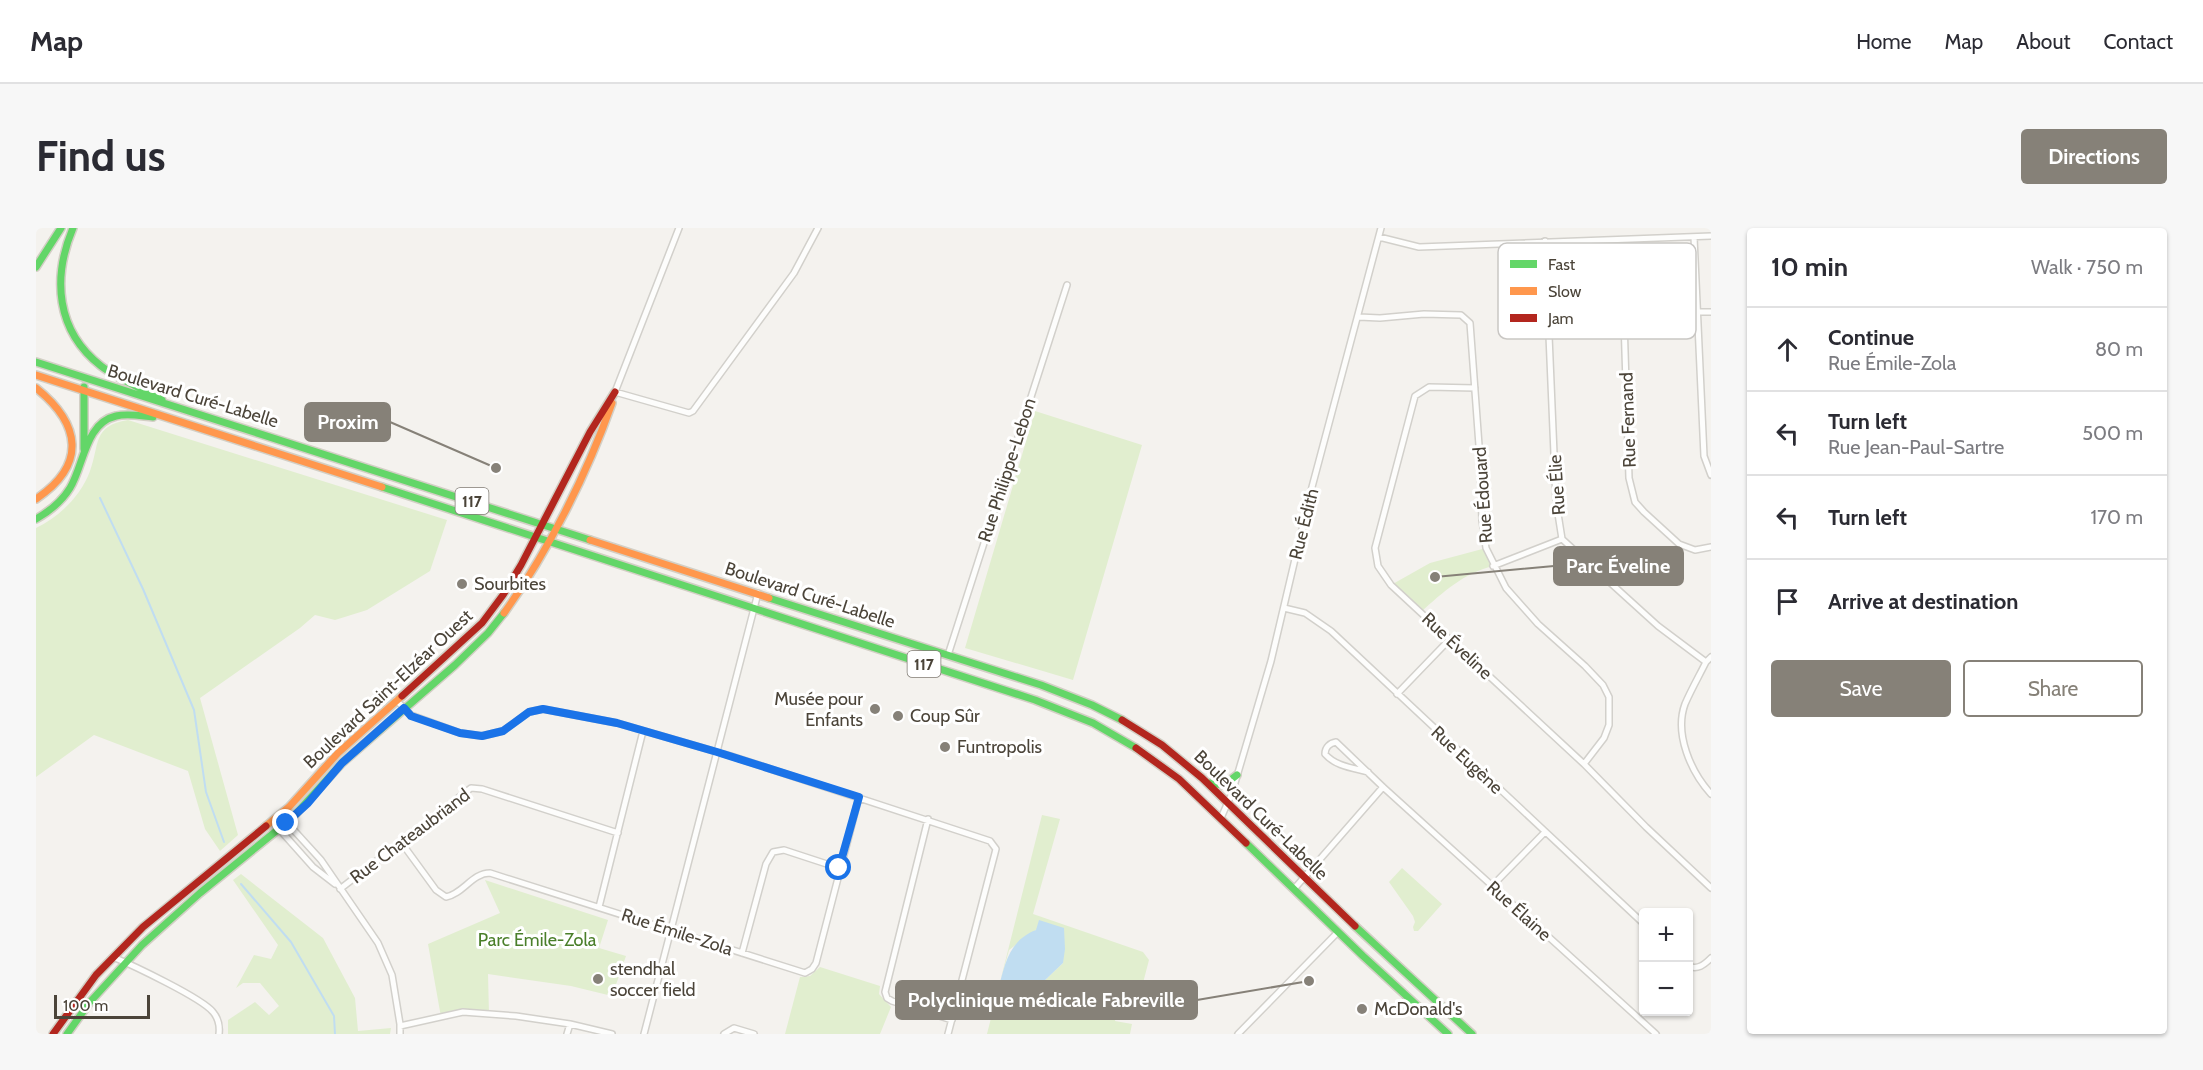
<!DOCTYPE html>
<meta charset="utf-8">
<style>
body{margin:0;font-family:Cabin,sans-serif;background:#f7f7f7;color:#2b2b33}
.controls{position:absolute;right:18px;bottom:18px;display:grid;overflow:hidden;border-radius:6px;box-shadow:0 2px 4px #0004}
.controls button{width:54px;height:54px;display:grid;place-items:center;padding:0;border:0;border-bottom:2px solid #e1e1e2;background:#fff;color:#2b2b33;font:30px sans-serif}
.scale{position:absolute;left:18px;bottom:15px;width:96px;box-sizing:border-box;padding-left:6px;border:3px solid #4b4439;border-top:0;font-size:16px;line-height:21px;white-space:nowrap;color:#4b4439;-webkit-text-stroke:4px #fff;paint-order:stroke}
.stop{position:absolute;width:18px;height:18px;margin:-14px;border:4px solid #1a73e8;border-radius:50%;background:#fff}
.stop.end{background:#1a73e8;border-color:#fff;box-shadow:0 2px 6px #0008}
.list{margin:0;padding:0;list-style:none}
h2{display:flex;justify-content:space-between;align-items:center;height:78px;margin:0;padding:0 24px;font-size:26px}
h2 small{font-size:20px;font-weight:400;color:#7c7c81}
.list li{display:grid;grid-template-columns:39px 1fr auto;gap:18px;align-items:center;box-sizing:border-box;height:84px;padding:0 24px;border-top:2px solid #e1e1e2}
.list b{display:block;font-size:22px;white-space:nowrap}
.list p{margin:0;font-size:20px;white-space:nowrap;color:#7c7c81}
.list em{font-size:20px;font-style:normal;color:#7c7c81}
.actions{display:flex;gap:12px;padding:18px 24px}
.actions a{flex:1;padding:14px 0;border:2px solid #868178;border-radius:6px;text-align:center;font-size:21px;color:#868178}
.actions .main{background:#868178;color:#fff}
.icon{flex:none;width:33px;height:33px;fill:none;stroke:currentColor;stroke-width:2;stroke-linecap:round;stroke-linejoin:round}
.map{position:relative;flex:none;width:1675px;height:806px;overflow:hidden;border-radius:6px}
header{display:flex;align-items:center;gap:36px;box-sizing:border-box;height:84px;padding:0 30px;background:#fff;border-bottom:2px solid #e1e1e2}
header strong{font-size:28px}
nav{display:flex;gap:33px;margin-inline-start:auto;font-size:21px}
.intro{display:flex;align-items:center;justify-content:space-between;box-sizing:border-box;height:144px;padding:0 36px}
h1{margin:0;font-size:42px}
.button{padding:15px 27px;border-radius:6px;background:#868178;color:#fff;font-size:21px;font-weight:700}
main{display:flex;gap:36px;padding:0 36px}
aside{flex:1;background:#fff;border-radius:6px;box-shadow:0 2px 4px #0004}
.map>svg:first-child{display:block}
.green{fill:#e1eecf;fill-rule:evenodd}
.water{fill:#c0ddf1}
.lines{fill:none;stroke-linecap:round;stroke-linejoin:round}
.stream{stroke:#c0ddf1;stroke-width:2}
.street-casing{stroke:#d2d0cb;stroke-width:8}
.fast-casing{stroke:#d3cfc5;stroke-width:10}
.slow-casing{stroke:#d3cfc5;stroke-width:10}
.jam-casing{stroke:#d3cfc5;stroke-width:10}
.street{stroke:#fdfdfc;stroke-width:5}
.fast{stroke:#63d668;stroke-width:7}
.slow{stroke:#ff974d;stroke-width:7}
.jam{stroke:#b3261e;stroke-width:7}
.route{stroke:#1a73e8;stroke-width:8}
.poi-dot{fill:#868178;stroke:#fff;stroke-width:2}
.labels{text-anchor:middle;stroke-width:6;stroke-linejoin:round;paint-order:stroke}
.shield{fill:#fff;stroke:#817c74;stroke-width:1.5}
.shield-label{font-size:16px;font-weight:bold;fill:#4b4439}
.street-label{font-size:18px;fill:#4b4439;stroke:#fff}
.poi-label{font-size:18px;fill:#4b4439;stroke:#fff;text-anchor:start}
.park-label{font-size:18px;fill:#4a7f2a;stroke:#fff}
.key{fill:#fff;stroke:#c9c7c4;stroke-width:1.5}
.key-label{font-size:16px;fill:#4b4439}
.leader{fill:none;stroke:#868178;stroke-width:2}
.callout-dot{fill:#868178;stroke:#fff;stroke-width:2}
.callout{fill:#868178;stroke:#868178;stroke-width:2}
.callout-label{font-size:20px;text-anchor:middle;font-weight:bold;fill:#fff}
</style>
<header>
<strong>Map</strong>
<nav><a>Home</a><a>Map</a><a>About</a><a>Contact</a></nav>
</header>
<div class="intro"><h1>Find us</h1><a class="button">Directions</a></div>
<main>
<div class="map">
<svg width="1675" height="806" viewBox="0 0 1675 806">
<rect width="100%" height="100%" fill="#f4f2ee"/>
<!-- green -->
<path class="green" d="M999,183l107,34 -69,235 -108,-32z
M92,192l319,100 -17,51 -63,39 -32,10 -20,-5 -15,13 -100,70 38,137 -18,16 -15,-22 -17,-58 -94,-36 -58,42v-249c23,-11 45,-32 54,-57 10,-27 2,-45 38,-51z
M1450,320l7,18c-29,7 -50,26 -72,46l-30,-27 39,-22z
M1006,587l18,4 -27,95 110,38 6,8 -11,42 -19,-3 -4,22 17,3 -2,10h-143zM1000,702l27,33 -42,40 -15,-3 -7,-4 -1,-6 11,-40z
M1366,640l40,36 -24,27h-4l-1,-4 2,-5 -2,-6 -24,-34z
M205,646l82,64 32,60 3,33 33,-3 -1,6h-162v-14l27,-18 14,13 10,-9 -19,-23h-17l-7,5 18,-33 17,4 7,-14 -45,-65z
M449,652l123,40 -9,28 27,8 -14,40 -41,-10 -83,-12 1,40 -26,-2 -22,5 -13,-73 72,-31z
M784,739l60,19 -1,8 12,13 -11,27h-95l15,-57 10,-1z"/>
<!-- water -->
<path class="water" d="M1003,692l25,8 1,21 -2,14 -42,40 -15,-3 -7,-4 -1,-6c7,-25 10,-49 38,-60z"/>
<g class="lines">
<!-- stream -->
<path class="stream" d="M64,270l43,91 51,121 12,82 18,50
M205,656l50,58 43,74 1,18"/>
<!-- street casing -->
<g class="street-casing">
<path id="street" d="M643,0l-64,164 74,21 4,-2 101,-138 24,-45
M1343,9l40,10 292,-11
M1658,9l10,219 7,19
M1509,13l11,260 6,38 96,87 48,36
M1661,84h14
M1323,89l21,1 44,-4 37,1 9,8 10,136 2,61 4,28 20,40 32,36 47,42 18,19 6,12v28l-5,13 -20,26
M1512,89l67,-2 9,5 5,158 6,24 9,10 35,32 16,6 16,-3
M1439,160l-46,-1 -14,9 -40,152 3,18 13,19 193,179 62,63 65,61
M1457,338l69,-27
M1248,380l21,5 26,18 313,293
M912,427l119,-370
M1675,429l-5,5c-7,14 -15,28 -21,42 -11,30 6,68 26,90
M1361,466l53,-55
M360,472l15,15 49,18 22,3 21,-5 26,-19 14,-3 74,14 114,33 259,85 6,8 -1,4 -47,181
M1332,544c-15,-4 -33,-6 -43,-18 0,-7 5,-11 11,-12l47,45 273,247
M244,587l41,45 57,83 14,32 8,49v10
M1185,590l11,-25 39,-132 41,-174 69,-259
M892,591l-43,173 2,6 5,3 60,19
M236,593l41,46 22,17
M365,614l35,48 10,7c17,-3 26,-24 44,-24l315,100 7,-4 4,-6 43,-166
M1456,658l53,-54
M304,661l131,-101 11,1 136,44
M1258,661l89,-102
M563,679l44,-176
M706,725l24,-89 7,-12 11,-2 55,18
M77,729c19,8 89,41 100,55 5,6 7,14 6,22
M1652,738c10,4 16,-1 23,-8
M364,798l63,-14 53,4 54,8 42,10
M531,806l3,-10
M608,806l114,-441
M688,806l10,-6 20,6
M1202,806l100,-102"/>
</g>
<!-- fast casing -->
<g class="fast-casing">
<path id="fast" d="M37,0c-21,50 -17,103 28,138 18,14 42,22 61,34
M0,39l25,-39
M0,134l554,178
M48,159v62
M346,259l653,213 58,23 43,25
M0,291c14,-8 26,-18 34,-31 14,-23 15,-65 46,-72 12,-3 25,0 37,1
M733,370l272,87 51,20 30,15
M1174,555l14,2 13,-10
M1210,615l117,113 85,78
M1319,698l117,108
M31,806l23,-32 52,-57 58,-52 91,-74 51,-56 113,-98 33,-32 16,-20"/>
</g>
<!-- slow casing -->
<g class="slow-casing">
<path id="slow" d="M0,147l346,112
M0,160c45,36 51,77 0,111
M554,312l179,58
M468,385c44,-61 83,-139 108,-210
M230,598l23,-19 49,-54 64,-57"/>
</g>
<!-- jam casing -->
<g class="jam-casing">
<path id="jam" d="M366,468l80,-73 21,-28 18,-30 69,-133 25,-40
M1086,492l40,25 40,33 153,148
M1100,520l43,31 67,64
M17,806l43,-59 47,-48 123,-101"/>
</g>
<!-- street -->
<use href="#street" class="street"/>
<!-- fast -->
<use href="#fast" class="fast"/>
<!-- slow -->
<use href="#slow" class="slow"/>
<!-- jam -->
<use href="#jam" class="jam"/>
</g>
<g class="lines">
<!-- route -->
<path class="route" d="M250,595l22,-20 34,-40 62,-55 7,8 49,17 22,3 21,-5 26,-19 14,-3 74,14 100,29 142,45 -20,71"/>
</g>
<!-- markers -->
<g class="poi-dot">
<circle cx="426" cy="356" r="6"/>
<circle cx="839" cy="481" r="6"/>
<circle cx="862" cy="488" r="6"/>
<circle cx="909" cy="519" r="6"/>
<circle cx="562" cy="751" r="6"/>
<circle cx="1326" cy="781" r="6"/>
</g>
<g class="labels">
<!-- shield labels -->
<g class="shield">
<rect x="419.5" y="260" width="33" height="26" rx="4.5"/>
<rect x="871.5" y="423" width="33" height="26" rx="4.5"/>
</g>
<g class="shield-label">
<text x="436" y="279">117</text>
<text x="888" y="442">117</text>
</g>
<!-- street labels -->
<g class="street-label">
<text transform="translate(157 168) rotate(17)" y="6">Boulevard Curé-Labelle</text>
<text transform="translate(1592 192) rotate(-92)" y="6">Rue Fernand</text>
<text transform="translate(971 242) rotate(-72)" y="6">Rue Philippe-Lebon</text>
<text transform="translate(1521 257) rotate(-94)" y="6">Rue Élie</text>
<text transform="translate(1447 267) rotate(-94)" y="6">Rue Édouard</text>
<text transform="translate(1268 296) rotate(-76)" y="6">Rue Édith</text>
<text transform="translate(774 367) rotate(18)" y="6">Boulevard Curé-Labelle</text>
<text transform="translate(1421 418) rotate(43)" y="6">Rue Éveline</text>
<text transform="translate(352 461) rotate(-43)" y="6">Boulevard Saint-Elzéar Ouest</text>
<text transform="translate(1431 532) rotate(43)" y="6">Rue Eugène</text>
<text transform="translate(1225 587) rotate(44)" y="6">Boulevard Curé-Labelle</text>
<text transform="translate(374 608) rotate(-37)" y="6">Rue Chateaubriand</text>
<text transform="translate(1483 683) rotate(42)" y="6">Rue Élaine</text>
<text transform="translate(641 704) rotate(18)" y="6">Rue Émile-Zola</text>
</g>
<!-- poi labels -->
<g class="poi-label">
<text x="438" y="362">Sourbites</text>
<text x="827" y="477" text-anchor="end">Musée pour<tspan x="827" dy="21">Enfants</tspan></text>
<text x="874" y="494">Coup Sûr</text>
<text x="921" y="525">Funtropolis</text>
<text x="574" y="747">stendhal<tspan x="574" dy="21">soccer field</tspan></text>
<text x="1338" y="787">McDonald's</text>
</g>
<!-- park labels -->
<g class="park-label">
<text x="501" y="718">Parc Émile-Zola</text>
</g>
</g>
<!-- legend -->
<rect x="1462" y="15" width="198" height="96" rx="9" class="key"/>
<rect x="1474" y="32" width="27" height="8" fill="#63d668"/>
<rect x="1474" y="59" width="27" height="8" fill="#ff974d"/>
<rect x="1474" y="86" width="27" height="8" fill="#b3261e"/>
<g class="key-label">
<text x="1512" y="42">Fast</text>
<text x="1512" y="69">Slow</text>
<text x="1512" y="96">Jam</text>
</g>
<!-- callouts -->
<path class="leader" d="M460 240L354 194M1399 349L1518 338M1273 753L1161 772"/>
<g class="callout-dot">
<circle cx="460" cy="240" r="6"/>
<circle cx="1399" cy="349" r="6"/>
<circle cx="1273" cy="753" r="6"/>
</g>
<g class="callout">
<rect x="269" y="175" width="85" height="38" rx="6"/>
<rect x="1518" y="319" width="129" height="38" rx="6"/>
<rect x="860" y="753" width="301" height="38" rx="6"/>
</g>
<g class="callout-label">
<text x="312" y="201">Proxim</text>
<text x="1582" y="345">Parc Éveline</text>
<text x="1010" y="779">Polyclinique médicale Fabreville</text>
</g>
</svg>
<div class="controls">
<button>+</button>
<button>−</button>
</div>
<div class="scale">100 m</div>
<div class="stop" style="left:803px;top:640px"></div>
<div class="stop end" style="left:250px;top:595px"></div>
</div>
<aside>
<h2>10 min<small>Walk · 750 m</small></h2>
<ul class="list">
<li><svg class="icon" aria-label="ahead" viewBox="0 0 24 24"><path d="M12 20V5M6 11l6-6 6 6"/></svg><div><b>Continue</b><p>Rue Émile-Zola</p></div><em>80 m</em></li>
<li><svg class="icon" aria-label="left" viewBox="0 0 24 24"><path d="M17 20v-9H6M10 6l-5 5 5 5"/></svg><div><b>Turn left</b><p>Rue Jean-Paul-Sartre</p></div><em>500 m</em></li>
<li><svg class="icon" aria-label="left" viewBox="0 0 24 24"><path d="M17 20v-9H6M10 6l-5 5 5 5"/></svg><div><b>Turn left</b></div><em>170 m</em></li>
<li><svg class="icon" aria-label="arrive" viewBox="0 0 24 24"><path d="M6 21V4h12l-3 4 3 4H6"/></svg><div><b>Arrive at destination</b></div></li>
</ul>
<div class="actions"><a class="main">Save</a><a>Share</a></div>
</aside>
</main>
